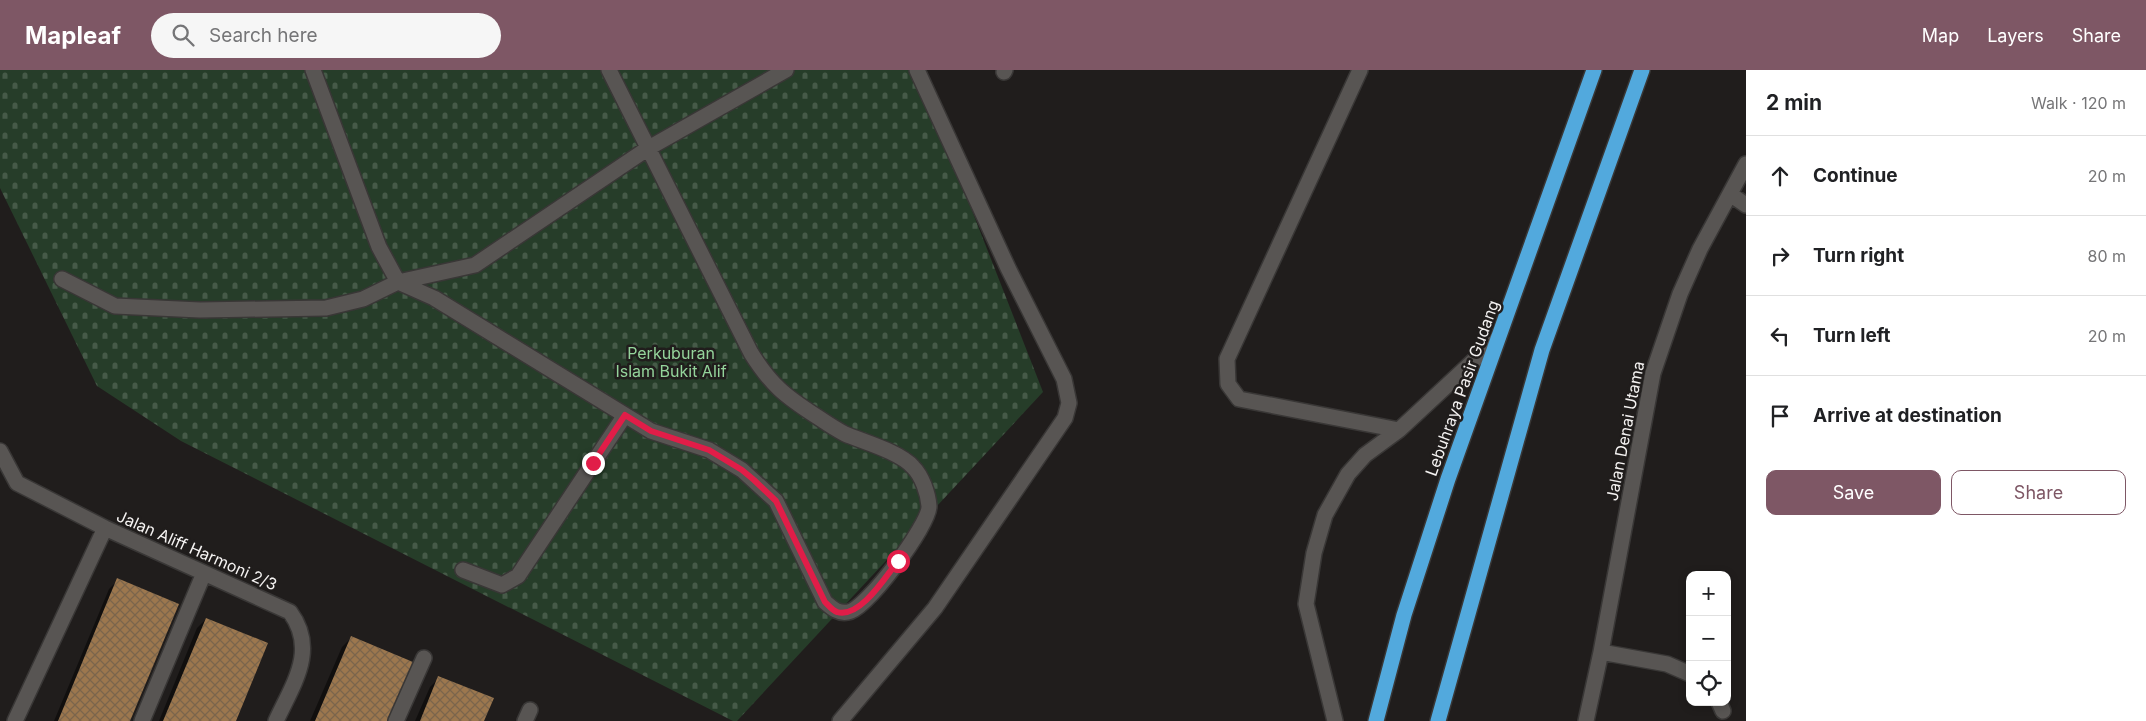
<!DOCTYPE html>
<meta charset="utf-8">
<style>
body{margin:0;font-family:Inter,sans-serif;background:#f6f6f6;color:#202124}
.controls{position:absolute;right:15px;bottom:15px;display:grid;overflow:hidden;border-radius:10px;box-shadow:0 2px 8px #0003}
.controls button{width:45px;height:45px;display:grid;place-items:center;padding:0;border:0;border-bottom:1px solid #e0e0e0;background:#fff;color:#202124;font:25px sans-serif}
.stop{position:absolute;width:15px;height:15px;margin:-11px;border:4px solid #e11d48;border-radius:50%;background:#fff}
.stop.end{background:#e11d48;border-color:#fff;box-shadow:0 1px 5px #0008}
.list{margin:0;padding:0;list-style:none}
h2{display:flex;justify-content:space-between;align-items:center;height:65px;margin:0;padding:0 20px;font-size:21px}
h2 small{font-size:16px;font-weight:400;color:#757577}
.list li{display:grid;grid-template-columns:32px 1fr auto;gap:15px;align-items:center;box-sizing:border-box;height:80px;padding:0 20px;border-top:1px solid #e0e0e0}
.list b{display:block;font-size:19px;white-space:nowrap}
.list em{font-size:16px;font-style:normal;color:#757577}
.actions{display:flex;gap:10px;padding:15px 20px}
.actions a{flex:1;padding:11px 0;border:1px solid #7e5765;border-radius:10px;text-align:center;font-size:18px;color:#7e5765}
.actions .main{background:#7e5765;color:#fff}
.icon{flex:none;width:28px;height:28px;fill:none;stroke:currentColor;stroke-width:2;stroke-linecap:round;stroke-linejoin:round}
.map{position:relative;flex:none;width:1746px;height:651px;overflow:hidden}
header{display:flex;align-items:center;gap:30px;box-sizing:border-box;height:70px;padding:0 25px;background:#7e5765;color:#fff}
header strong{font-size:24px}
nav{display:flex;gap:28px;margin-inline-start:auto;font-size:18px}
.search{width:350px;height:45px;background:#f6f6f6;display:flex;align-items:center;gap:12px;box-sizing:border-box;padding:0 18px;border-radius:28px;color:#757577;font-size:19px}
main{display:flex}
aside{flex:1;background:#fff}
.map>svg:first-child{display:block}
.cemetery{fill:url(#cemetery-stones)}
.shadow{fill:#0007}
.building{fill:url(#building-cross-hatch)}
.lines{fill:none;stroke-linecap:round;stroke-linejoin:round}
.minor-casing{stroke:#393736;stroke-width:18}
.highway-casing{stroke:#393736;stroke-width:18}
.minor{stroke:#585553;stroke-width:15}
.highway{stroke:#52a9dd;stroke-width:15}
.route{stroke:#e11d48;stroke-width:6}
.labels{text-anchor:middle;stroke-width:5;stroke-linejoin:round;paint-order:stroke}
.park-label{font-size:16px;fill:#94d49b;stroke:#201d1c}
.street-label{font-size:16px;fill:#f5f3f2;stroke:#201d1c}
</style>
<header>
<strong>Mapleaf</strong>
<div class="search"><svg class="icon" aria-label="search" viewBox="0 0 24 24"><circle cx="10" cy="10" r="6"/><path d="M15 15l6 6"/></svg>Search here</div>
<nav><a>Map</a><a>Layers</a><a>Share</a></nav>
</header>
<main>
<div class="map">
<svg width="1746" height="651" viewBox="0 0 1746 651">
<defs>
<pattern id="cemetery-stones" width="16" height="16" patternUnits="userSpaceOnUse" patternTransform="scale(1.25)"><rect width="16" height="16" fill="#263d29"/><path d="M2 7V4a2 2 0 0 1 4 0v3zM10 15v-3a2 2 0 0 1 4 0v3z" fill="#465a48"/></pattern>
<pattern id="building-cross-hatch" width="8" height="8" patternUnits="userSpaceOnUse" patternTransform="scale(1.25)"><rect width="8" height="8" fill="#9c774e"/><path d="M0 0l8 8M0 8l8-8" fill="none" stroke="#7b654c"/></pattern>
</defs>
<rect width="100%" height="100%" fill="#201d1c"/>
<!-- cemetery -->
<path class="cemetery" d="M0,0h917l126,322 -306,329h-4l-552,-280 -84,-55 -97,-198z"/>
<!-- shadow -->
<path class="shadow" d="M118,510l11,141h-75l55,-132z
M206,549l29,102h-76l38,-93z
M351,568l35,83h-76l32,-74z
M439,608l44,43h-68l15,-34z"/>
<!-- building -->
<path class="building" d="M117,508l62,26 -49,117h-72z
M206,548l62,25 -32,78h-73z
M351,566l62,26 -25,59h-73z
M438,606l56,22 -10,23h-64z"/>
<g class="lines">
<!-- minor casing -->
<g class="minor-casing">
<path id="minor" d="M313,0l66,177 19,35 36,16 217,133 58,19 33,20 34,31 49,101c7,6 13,12 23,10 18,-2 82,-88 81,-106 -1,-13 -7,-30 -16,-39 -13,-15 -49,-25 -68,-33 -10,-5 -20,-12 -29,-18 -31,-20 -45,-31 -65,-63l-142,-283
M1360,0l-133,289 1,25 11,15 160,31
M1004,2l1,-2
M1730,124l16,11
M62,209l53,27 85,4 126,-2 37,-9 35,-17 77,-17 172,-116 139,-79
M0,381l17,32 88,45 185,84c28,38 3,72 -14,109
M463,500l39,15 16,-9 107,-161
M1601,582l66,12 23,10
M1719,632l4,9
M15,651l90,-193
M142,651l62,-148
M396,651l28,-63
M525,651l5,-11
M840,651l95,-113 130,-190 4,-15 -5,-24 -56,-111 -91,-198
M1335,651l-29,-117 8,-51 11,-38 23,-41 17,-19 34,-25 99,-92
M1586,651l15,-69 52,-279 27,-79 20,-45 46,-85"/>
</g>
<!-- highway casing -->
<g class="highway-casing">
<path id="highway" d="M1376,651l28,-106 44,-136 146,-409
M1438,651l104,-371 100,-280"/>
</g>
<!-- minor -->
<use href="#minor" class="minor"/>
<!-- highway -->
<use href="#highway" class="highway"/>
</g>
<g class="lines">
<!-- route -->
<path class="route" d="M593,393l32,-48 26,16 58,19 33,20 12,10 22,21 49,101c3,3 8,9 12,10 23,7 49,-36 61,-51"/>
</g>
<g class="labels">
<!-- park labels -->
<g class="park-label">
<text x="671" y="289">Perkuburan<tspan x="671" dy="18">Islam Bukit Alif</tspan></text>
</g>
<!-- street labels -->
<g class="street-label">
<text transform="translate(1462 318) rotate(-70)" y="6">Lebuhraya Pasir Gudang</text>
<text transform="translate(1625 361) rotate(-79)" y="6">Jalan Denai Utama</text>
<text transform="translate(197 480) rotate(24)" y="6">Jalan Aliff Harmoni 2/3</text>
</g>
</g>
</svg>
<div class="controls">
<button>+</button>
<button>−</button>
<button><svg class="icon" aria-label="locate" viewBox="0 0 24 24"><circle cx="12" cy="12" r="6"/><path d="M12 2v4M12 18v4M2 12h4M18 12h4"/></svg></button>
</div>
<div class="stop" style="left:898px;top:491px"></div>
<div class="stop end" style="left:593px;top:393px"></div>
</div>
<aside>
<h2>2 min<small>Walk · 120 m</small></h2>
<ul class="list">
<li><svg class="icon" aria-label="ahead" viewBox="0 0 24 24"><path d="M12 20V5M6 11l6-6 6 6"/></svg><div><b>Continue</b></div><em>20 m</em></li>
<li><svg class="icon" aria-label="right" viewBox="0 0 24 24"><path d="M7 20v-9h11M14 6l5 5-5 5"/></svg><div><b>Turn right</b></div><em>80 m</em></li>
<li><svg class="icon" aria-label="left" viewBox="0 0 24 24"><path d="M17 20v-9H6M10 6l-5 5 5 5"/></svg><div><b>Turn left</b></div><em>20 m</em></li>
<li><svg class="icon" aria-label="arrive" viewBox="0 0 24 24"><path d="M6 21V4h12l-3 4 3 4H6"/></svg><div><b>Arrive at destination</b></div></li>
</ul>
<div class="actions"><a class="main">Save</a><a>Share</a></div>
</aside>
</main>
